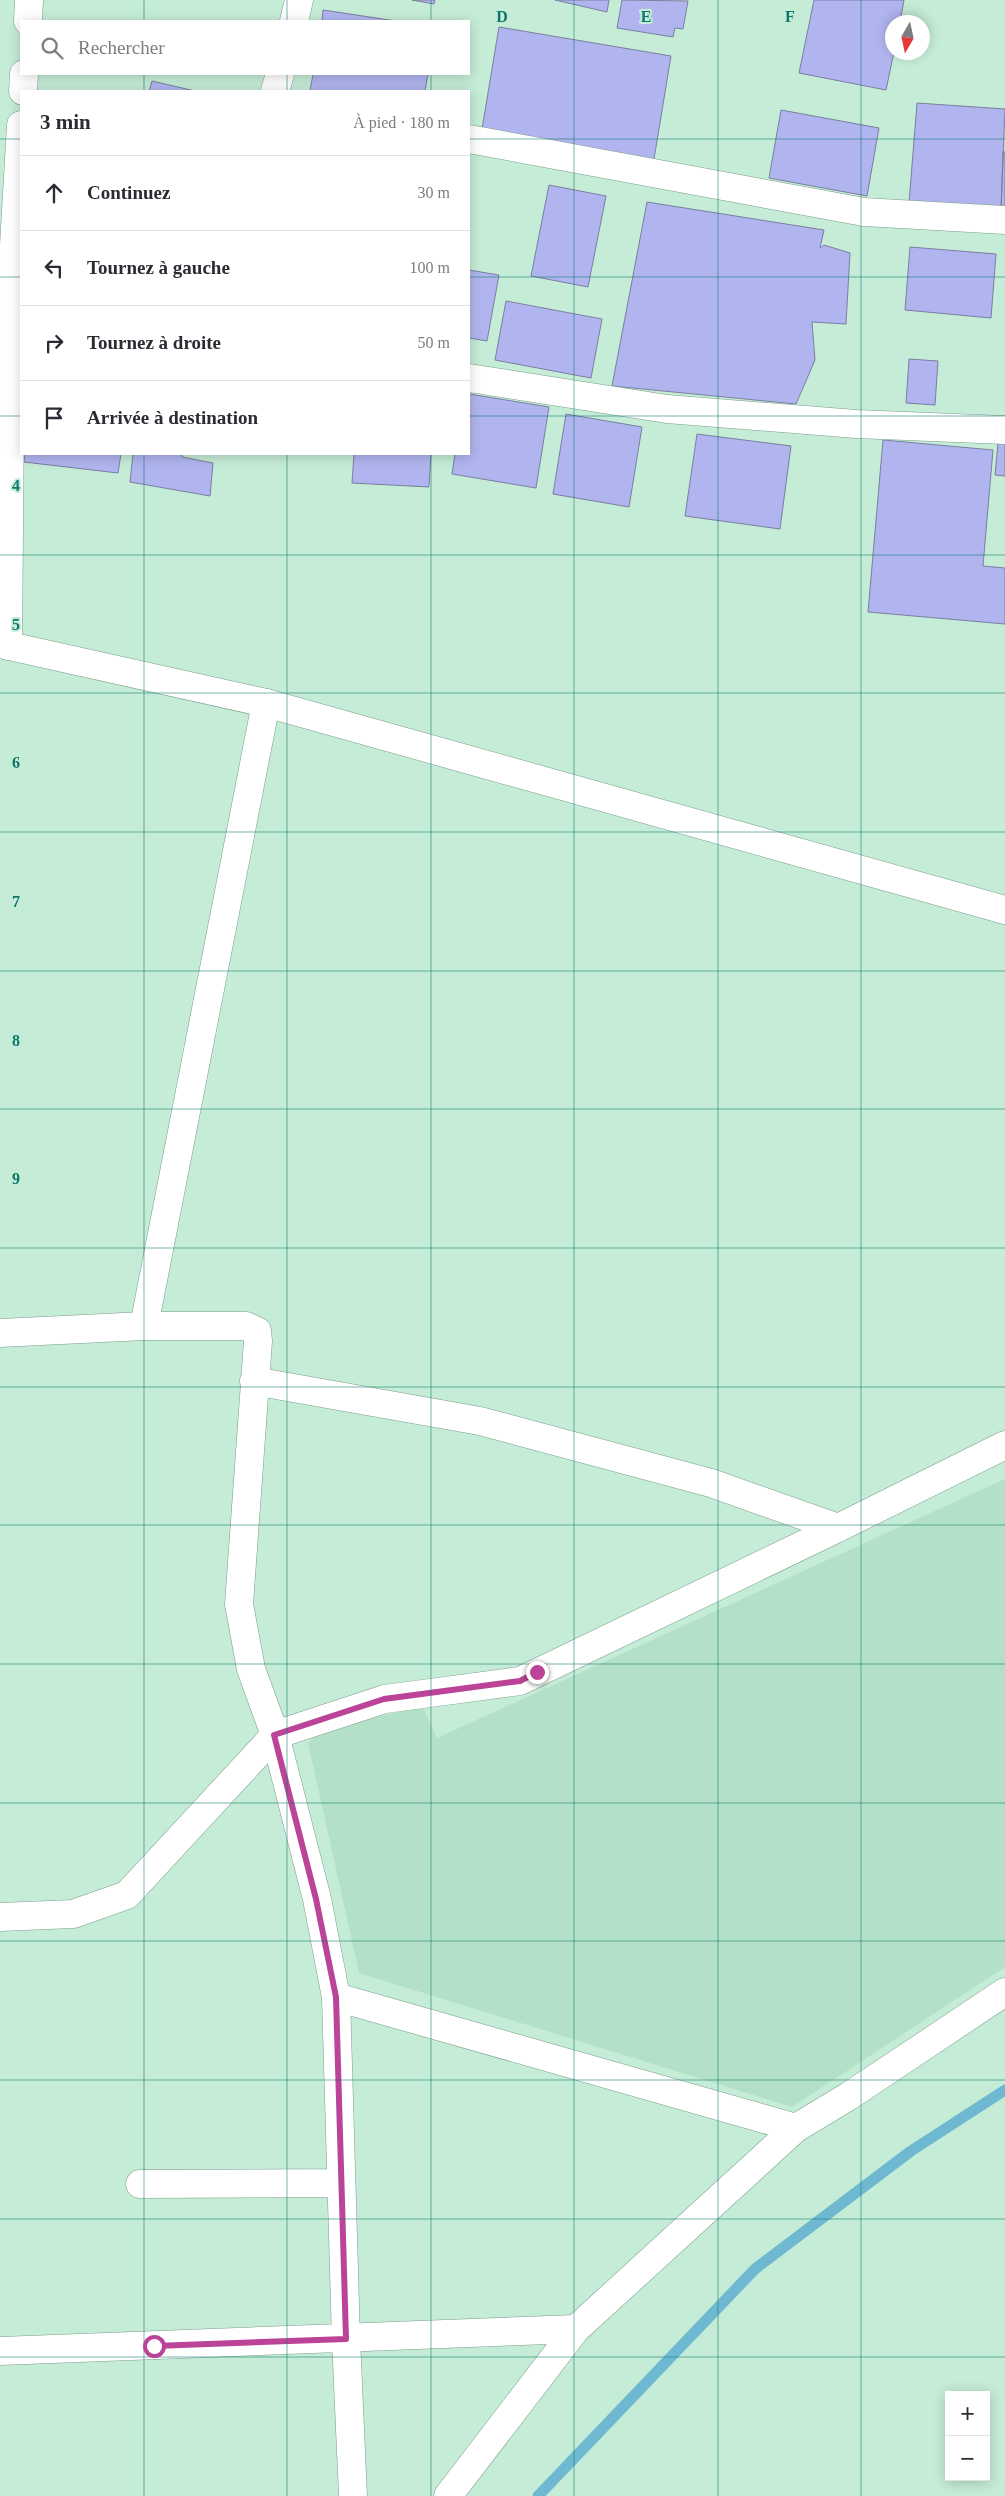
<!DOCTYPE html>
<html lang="fr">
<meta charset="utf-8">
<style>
body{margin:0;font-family:Georgia,serif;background:#f2f2f3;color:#2b2b33}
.controls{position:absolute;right:15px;bottom:15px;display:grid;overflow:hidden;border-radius:0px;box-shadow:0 2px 12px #0003}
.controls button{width:45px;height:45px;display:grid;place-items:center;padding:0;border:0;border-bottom:1px solid #e1e1e2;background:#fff;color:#2b2b33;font:25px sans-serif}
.compass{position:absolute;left:885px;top:15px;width:45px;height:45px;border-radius:50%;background:#fff;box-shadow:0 2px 12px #0003;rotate:189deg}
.stop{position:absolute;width:15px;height:15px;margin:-11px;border:4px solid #b49;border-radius:50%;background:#fff}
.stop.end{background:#b49;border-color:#fff;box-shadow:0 1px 5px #0008}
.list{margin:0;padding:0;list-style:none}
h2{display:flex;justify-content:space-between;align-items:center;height:65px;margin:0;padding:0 20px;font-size:21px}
h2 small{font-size:16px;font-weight:400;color:#7c7c81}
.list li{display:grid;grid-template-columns:32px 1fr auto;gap:15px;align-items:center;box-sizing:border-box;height:75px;padding:0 20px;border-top:1px solid #e1e1e2}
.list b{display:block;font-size:19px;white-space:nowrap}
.list em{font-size:16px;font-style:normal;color:#7c7c81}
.icon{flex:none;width:28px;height:28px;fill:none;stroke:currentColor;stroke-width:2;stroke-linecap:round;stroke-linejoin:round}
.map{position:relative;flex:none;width:1005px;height:2496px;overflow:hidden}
.search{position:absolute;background:#fff;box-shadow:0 2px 12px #0003;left:20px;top:20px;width:450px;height:55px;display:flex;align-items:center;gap:12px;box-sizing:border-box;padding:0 18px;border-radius:0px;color:#7c7c81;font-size:19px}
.panel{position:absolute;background:#fff;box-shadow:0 2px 12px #0003;left:20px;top:90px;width:450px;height:365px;border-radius:0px}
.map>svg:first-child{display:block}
.built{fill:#b3e1c7}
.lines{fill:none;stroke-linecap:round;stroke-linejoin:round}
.stream{stroke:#6eb9d1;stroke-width:11}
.building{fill:#b0b5ef;stroke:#7b7e9f}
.minor-casing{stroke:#799e89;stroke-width:29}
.tertiary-casing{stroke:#799e89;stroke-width:29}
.minor{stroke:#fff;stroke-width:28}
.tertiary{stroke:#fff;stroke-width:28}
.route{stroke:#b49;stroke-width:6}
.grid{fill:none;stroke:#0f766e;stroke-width:1;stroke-opacity:0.55}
.grid-label{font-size:16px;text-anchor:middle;font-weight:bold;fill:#0f766e;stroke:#c5ecd6;stroke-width:4;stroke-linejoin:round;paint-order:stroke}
</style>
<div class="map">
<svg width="1005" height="2496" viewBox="0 0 1005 2496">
<rect width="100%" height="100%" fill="#c5ecd6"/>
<!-- built -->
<path class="built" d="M1005,1479v488l-213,140 -433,-134 -51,-230 10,-11 104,-26 15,32z"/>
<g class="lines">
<!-- stream -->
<path class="stream" d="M538,2496l217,-227 156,-118 94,-61"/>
</g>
<!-- building -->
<path class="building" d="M412,0h23l-1,4z
M555,0h54l-2,12z
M622,0l66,1 -5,28 -8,-1 -2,9 -56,-9z
M814,0h90l-4,22h-8l2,30 -8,38 -87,-17z
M323,10l73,11h-74z
M499,27l172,29 -18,109 -172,-30z
M313,74h115l-3,17h-115z
M152,81l43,10h-46z
M917,103l88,6 -4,101 -92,-7z
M781,110l98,18 -12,68 -98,-18z
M1003,152h2v58h-4z
M549,185l57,11 -18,91 -57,-11z
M647,202l177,28 -4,18 4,-3 26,8 -4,71 -34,-2 3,38 -19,44 -184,-18z
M910,247l86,7 -5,64 -86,-8z
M469,270l30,5 -12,66 -18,-3z
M506,301l96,18 -11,59 -96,-18z
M909,359l29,2 -3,44 -29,-2z
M469,394l80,13 -13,81 -84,-14 3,-20h14z
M566,414l76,13 -13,80 -76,-13z
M697,434l94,12 -11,83 -95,-13z
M883,440l110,10 -10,116 22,2v56l-137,-12z
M998,443h7v33l-10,-1z
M25,454h96l-3,19 -94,-11z
M133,454h49v3l31,6 -3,33 -80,-14z
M354,454h77l-2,33 -77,-4z"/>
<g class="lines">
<!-- minor casing -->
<g class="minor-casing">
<path id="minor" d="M28,21l1,-21
M294,21l5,-21
M23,91l1,-17
M275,91l5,-17
M469,139l395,73 141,8
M469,378l198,31 189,15 149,6
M8,646l3,-349 10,-172
M144,1326l122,-623
M0,1333l144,-7h102l11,5 1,10 -19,263 12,65 24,66 42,164 19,98 10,342 7,157
M254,1381l226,40 231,62 127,45
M0,1917l73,-3 54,-19 148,-160 110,-36 135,-18 318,-153 167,-83
M336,1997l460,131 53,-32 156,-104
M140,2184l201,-1
M0,2351l576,-22
M448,2496l128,-167 220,-201"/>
</g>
<!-- tertiary casing -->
<g class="tertiary-casing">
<path id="tertiary" d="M0,644l266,59 739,207"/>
</g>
<!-- minor -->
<use href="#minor" class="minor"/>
<!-- tertiary -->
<use href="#tertiary" class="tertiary"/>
</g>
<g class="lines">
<!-- route -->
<path class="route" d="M154,2346l192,-7 -10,-342 -20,-98 -42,-164 110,-36 136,-18 17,-9"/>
</g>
<!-- grid -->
<path class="grid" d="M144,0v21M287,0v21M431,0v21M574,0v2496M718,0v2496M861,0v2496M144,74v17M287,74v17M431,74v17M0,139h21M469,139h536M0,277h21M469,277h536M0,416h21M469,416h536M144,454v2042M287,454v2042M431,454v2042M0,555h1005M0,693h1005M0,832h1005M0,971h1005M0,1109h1005M0,1248h1005M0,1387h1005M0,1525h1005M0,1664h1005M0,1803h1005M0,1941h1005M0,2080h1005M0,2219h1005M0,2357h1005"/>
<g class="grid-label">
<text x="502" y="22">D</text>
<text x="646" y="22">E</text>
<text x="790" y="22">F</text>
<text x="16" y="491">4</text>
<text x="16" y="630">5</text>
<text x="16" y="768">6</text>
<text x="16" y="907">7</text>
<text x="16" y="1046">8</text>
<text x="16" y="1184">9</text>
</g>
</svg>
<div class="controls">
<button>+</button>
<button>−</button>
</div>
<svg class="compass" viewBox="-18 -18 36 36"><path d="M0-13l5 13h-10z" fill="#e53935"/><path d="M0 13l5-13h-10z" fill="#7c7c81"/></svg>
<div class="stop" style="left:154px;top:2346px"></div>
<div class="stop end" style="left:537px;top:1672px"></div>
<div class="search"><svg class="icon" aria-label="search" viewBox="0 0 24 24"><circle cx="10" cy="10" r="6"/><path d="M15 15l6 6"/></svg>Rechercher</div>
<section class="panel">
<h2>3 min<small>À pied · 180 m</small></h2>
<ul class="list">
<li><svg class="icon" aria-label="ahead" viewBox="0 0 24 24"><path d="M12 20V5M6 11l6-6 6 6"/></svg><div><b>Continuez</b></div><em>30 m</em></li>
<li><svg class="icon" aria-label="left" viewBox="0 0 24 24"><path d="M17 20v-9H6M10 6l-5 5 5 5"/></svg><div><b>Tournez à gauche</b></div><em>100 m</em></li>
<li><svg class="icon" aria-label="right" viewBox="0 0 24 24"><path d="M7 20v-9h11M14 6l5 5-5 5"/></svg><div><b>Tournez à droite</b></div><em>50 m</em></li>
<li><svg class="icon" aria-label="arrive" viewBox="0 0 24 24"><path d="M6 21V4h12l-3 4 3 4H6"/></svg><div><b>Arrivée à destination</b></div></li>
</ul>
</section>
</div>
